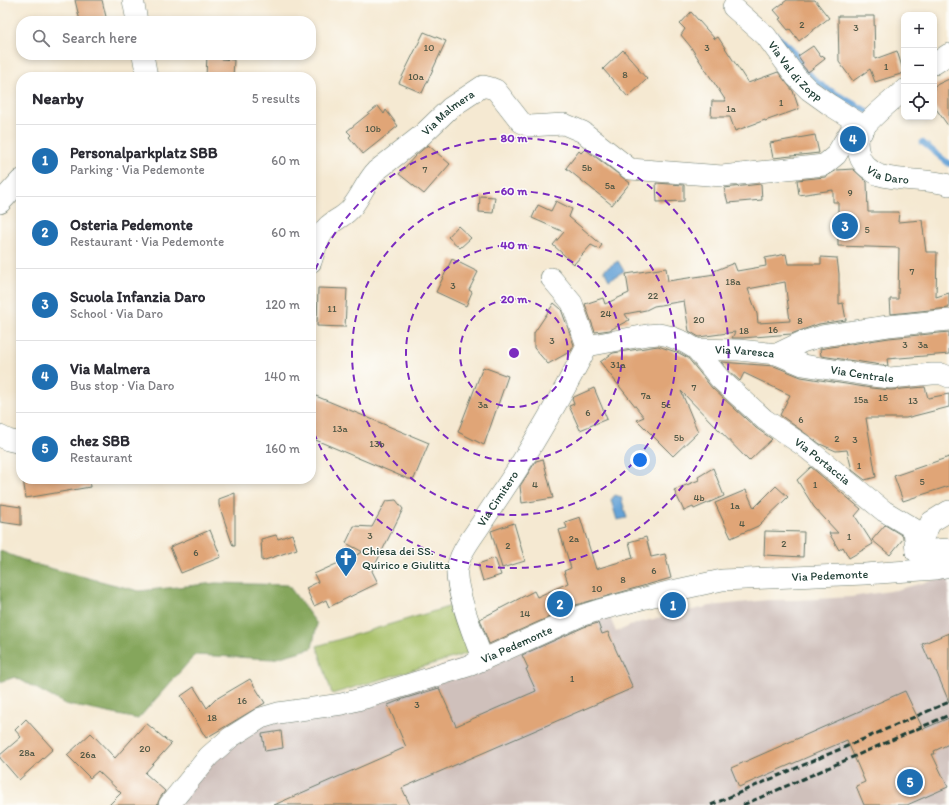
<!DOCTYPE html>
<meta charset="utf-8">
<style>
body{margin:0;font-family:Itim,sans-serif;background:#f2f2f3;color:#2b2b33}
.controls{position:absolute;right:12px;top:12px;display:grid;overflow:hidden;border-radius:8px;box-shadow:0 2px 6px #0003}
.controls button{width:36px;height:36px;display:grid;place-items:center;padding:0;border:0;border-bottom:1px solid #e1e1e2;background:#fff;color:#2b2b33;font:20px sans-serif}
.you{position:absolute;left:640px;top:460px;width:14px;height:14px;margin:-10px;border:3px solid #fff;border-radius:50%;background:#1a73e8;box-shadow:0 0 0 6px #1a73e833}
.badge{display:grid;place-items:center;width:26px;height:26px;border-radius:50%;background:#1f6fb2;color:#fff;font-size:13px;font-weight:700}
.pin{position:absolute;translate:-50% -50%;border:2px solid #fff;box-shadow:0 1px 4px #0006}
.list{margin:0;padding:0;list-style:none}
h2{display:flex;justify-content:space-between;align-items:center;height:52px;margin:0;padding:0 16px;font-size:17px}
h2 small{font-size:13px;font-weight:400;color:#7c7c81}
.list li{display:grid;grid-template-columns:26px 1fr auto;gap:12px;align-items:center;box-sizing:border-box;height:72px;padding:0 16px;border-top:1px solid #e1e1e2}
.list b{display:block;font-size:15px;white-space:nowrap}
.list p{margin:0;font-size:13px;white-space:nowrap;color:#7c7c81}
.list em{font-size:13px;font-style:normal;color:#7c7c81}
.icon{flex:none;width:22px;height:22px;fill:none;stroke:currentColor;stroke-width:2;stroke-linecap:round;stroke-linejoin:round}
.map{position:relative;flex:none;width:949px;height:805px;overflow:hidden}
.search{position:absolute;background:#fff;box-shadow:0 2px 6px #0003;left:16px;top:16px;width:300px;height:44px;display:flex;align-items:center;gap:10px;box-sizing:border-box;padding:0 14px;border-radius:16px;color:#7c7c81;font-size:15px}
.panel{position:absolute;background:#fff;box-shadow:0 2px 6px #0003;left:16px;top:72px;width:300px;height:412px;border-radius:16px}
.map>svg:first-child{display:block}
.industrial{fill:#cfc0bb}
.green{fill:#a7c066;stroke:#637e4d}
.forest{fill:#85a65b;stroke:#527248}
.water{fill:#66a3d7;stroke:#427086}
.lines{fill:none;stroke-linecap:round;stroke-linejoin:round}
.stream{stroke:#66a3d7;stroke-width:5.5}
.building{fill:#e0a577;fill-rule:evenodd}
.minor-casing{stroke:#6a796b;stroke-width:22}
.minor{stroke:#fff;stroke-width:21}
.rail{stroke:#1f3d34;stroke-width:3;stroke-dasharray:6 3;stroke-linecap:butt}
.ring{fill:none;stroke:#7b2cbf;stroke-width:2;stroke-dasharray:7 5}
.labels{text-anchor:middle;stroke-width:3;stroke-linejoin:round;paint-order:stroke}
.number-label{font-size:10px;fill:#4f5745}
.street-label{font-size:12px;fill:#1f3d34;stroke:#fdfcf7}
.poi-label{font-size:12px;fill:#1f3d34;stroke:#fdfcf7;text-anchor:start}
.centre{fill:#7b2cbf;stroke:#fdfcf7;stroke-width:2}
.ring-label{font-size:12px;text-anchor:middle;font-weight:bold;fill:#7b2cbf;stroke:#fdfcf7;stroke-width:3;stroke-linejoin:round;paint-order:stroke}
</style>
<div class="map">
<svg width="949" height="805" viewBox="0 0 949 805">
<rect width="100%" height="100%" fill="#fdfcf7"/>
<filter id="ink" filterUnits="userSpaceOnUse"><feTurbulence type="fractalNoise" baseFrequency=".025" numOctaves="2"/><feDisplacementMap in="SourceGraphic" scale="8" xChannelSelector="R" yChannelSelector="G"/><feConvolveMatrix kernelMatrix="1 2 1 2 8 2 1 2 1" color-interpolation-filters="sRGB"/></filter>
<filter id="wash" filterUnits="userSpaceOnUse"><feTurbulence type="fractalNoise" baseFrequency=".012" numOctaves="4" result="noise"/><feDisplacementMap in="SourceGraphic" scale="16" xChannelSelector="R" yChannelSelector="G"/><feGaussianBlur stdDeviation="0.9" result="paint"/><feColorMatrix in="noise" values="0 0 0 0 0 0 0 0 0 0 0 0 0 0 0 0 0 1.4 0 .05"/><feComposite in="paint" operator="in"/></filter>
<g filter="url(#wash)">
<rect width="100%" height="100%" fill="#f5e9d2"/>
<!-- industrial -->
<path class="industrial" d="M949,576v221l-1,1 1,7h-781l63,-68 70,-27 307,-97 8,19 21,-9 73,-17 58,-6h29l54,-3 45,-7z"/>
<!-- green -->
<path class="green" d="M455,605l14,48 -137,41 -15,-48z"/>
<!-- forest -->
<path class="forest" d="M0,551l34,13 105,27 77,-8 72,2 29,39 -5,24 -39,11 -78,-4 -57,64 -73,-15 -50,-27 -15,5z"/>
<!-- water -->
<path class="water" d="M618,261l6,10 -15,9 -5,-10z
M615,495l6,2 6,21 -10,2 -6,-20z"/>
<g class="lines">
<!-- stream -->
<path class="stream" d="M776,35l14,12 18,25 8,9 10,7 41,23
M922,142l27,22"/>
</g>
<g id="blocks">
<!-- building -->
<path class="building" d="M75,0h27l5,21h-27z
M787,0h28l14,18 -30,23 -9,-12 -2,1 -9,-11 2,-1 -7,-8z
M691,12l24,27 3,-2 30,46 30,-11 15,19 6,18 -34,12v-1l-30,11 -5,-14h-19l1,-16h14l-36,-55 -9,-11 4,-6 -5,-5z
M838,16h36l1,43 22,-8 7,22 -29,9 -5,-13 -17,12 -14,-19z
M424,32l22,9 -24,52 -23,-10z
M813,46l8,11 3,-1 1,3 -17,13 -7,-8 2,-1 -5,-7z
M623,50l16,18 -1,1 9,10 -19,18 -25,-28z
M207,55h14v4l13,1 -1,17h-27z
M949,79v48l-15,-21v-20z
M378,106l6,8 2,-4 12,16 -35,28 -14,-17 2,-2 -4,-4z
M815,135l4,18 -46,5 -3,-15z
M428,145l22,19 -26,30 -25,-20 16,-18z
M585,149l45,34 -18,22 -46,-37 13,-17 2,2z
M853,169l14,13 1,30h31l-1,10 24,-2 4,32h11l-1,45 13,-4v15l-58,6 -1,-15h8l1,-51 -61,-2v-44h-5v-12l-34,5 -2,-15 28,-3 12,-7z
M656,183l28,2v16l-27,1z
M761,184l1,16 -34,3 -4,-15z
M480,196l15,1 -2,16 -14,-1z
M556,201l16,8 -3,8 33,28 -3,4 -8,-4 -17,19 -21,-19 11,-13 -32,-14 6,-13 13,6z
M458,226l13,12 -11,10 -12,-11z
M786,254l2,10h33v-7l16,1 2,16v30l4,-1 3,17 -27,4 -28,10 -49,4h-10l3,-6 -36,5 -10,-6 -5,-30 -30,5 -8,4 -21,4 4,6 -19,10 -15,2 -10,-28 18,-6 2,6 24,-11 -3,-19 40,-6 2,13 47,-7 -1,-3 20,-8 3,8 29,-5 -1,-8zM785,282l5,39 -32,2 -1,-9 -9,-25z
M452,259l26,13 -9,18 3,2 -6,14 -30,-14z
M318,288l29,1 -2,38 -28,-1z
M554,303l7,6 13,36 -3,6 -23,13 -14,-16v-15z
M949,332v22l-62,5 1,7 -67,-10 -1,-7 5,-1 64,-10z
M658,346l21,7 9,5 24,30 44,40 16,11 -23,22 -68,-70 17,41 -25,24 -36,-36 7,-3 -44,-55 13,-9z
M721,362l53,4 27,11 70,11 20,2 34,-3 3,11 21,-4v13l-43,11h-40l10,59 -11,3 -13,-10 -5,-20 -11,1 -16,-7 -40,-29 10,-20 -46,-22 -4,8 -11,-10z
M483,367l25,9 -24,69 -26,-13z
M594,388l13,31 -27,11 -11,-24 5,-2 -2,-5 2,-2z
M311,394l118,49 -15,36h-6l-97,-41z
M949,457v29l-46,15 -9,-25z
M543,459l10,39 -31,5 -2,-17 16,-25z
M811,467l50,42 -6,7 18,28 -24,14 -6,-11 -4,3 -10,-17h9l-24,-26 -17,-27z
M713,468l11,28 -30,13 -1,-2 -9,4 -10,-21 25,-10 -1,-3z
M23,479h66l1,8 -64,11z
M776,486l12,11 -30,29 -27,12 -16,-35 31,-13 8,18z
M235,493v53h-2l-14,-41v-6z
M396,500l7,9 -31,62 6,12 -49,24 -3,-7 -12,6 -8,-18 12,-6 -4,-8 49,-22 -17,-9 8,-17 18,1 14,-26z
M0,504l21,3v18l-21,-3z
M580,517l16,52 37,-11 -4,-16 17,-5 5,20 14,-3 6,24 -95,27 -87,39 -9,-25 54,-28 3,6 31,-14 -4,-12 7,-3 -12,-38 8,-2 -2,-6z
M514,523l11,38 -23,7 -11,-37z
M885,525l18,11v3l-13,16 -18,-15z
M210,530l11,27 -40,16 -11,-26z
M765,531l39,1 -1,25 -39,-2z
M292,534l5,15 -35,12 -1,-22 15,-4 2,4z
M495,558l6,17 -18,6 -5,-17z
M598,623l4,11 6,-2 25,56 -231,100 8,17h-136l132,-58 -18,-42 15,-6 36,-11 17,38 80,-35 -10,-22 2,-1 -6,-13 62,-28z
M949,633v69l-18,-43 -2,1 -7,-16z
M250,679l15,24 -59,35 -25,-42 13,-9 13,21 9,-9z
M905,691l18,38 26,-11v26l-15,7 1,3h-3l16,33 -41,18h-43l-8,-19 9,-4 -18,-42 -108,47 -8,-19z
M26,719l27,30 -34,31 -19,-22v-3l21,-18 -6,-7z
M146,723l25,21 -26,29 20,18 -5,7 -3,7h-48l12,-12 -23,-22 -8,7 -23,-23 24,-22 24,25z
M281,731l2,17 -18,3 -3,-17z"/>
</g>
</g>
<g filter="url(#ink)">
<use href="#blocks" fill-opacity="0" stroke="#6a796b" stroke-width="1"/>
<g class="lines">
<!-- minor casing -->
<g class="minor-casing">
<g id="minor">
<path d="M133,0l4,21"/>
<path id="s1" d="M733,7l33,29 30,41 13,13 21,15 35,22"/>
<path d="M143,55l4,22"/>
<path d="M934,64l15,-10"/>
<path id="s2" d="M904,90c-12,11 -45,35 -47,51 0,5 1,11 3,16 2,7 12,15 19,18 23,7 48,3 70,10"/>
<path d="M0,203l21,-23"/>
<path id="s3" d="M311,262c4,-12 7,-26 17,-36 8,-7 18,-10 24,-19 9,-11 14,-25 24,-36l46,-36 28,-27 33,-22 8,2 5,2 25,32 8,4 35,-2 19,8 47,37 92,7 102,-11 12,-10 15,-25 11,2"/>
<path d="M551,278l21,25 15,43"/>
<path id="s4" d="M587,346l60,-11 12,-1 10,2 15,6 12,7 43,1 38,4 25,-12 20,-6 66,-10 61,-6"/>
<path id="s5" d="M696,349l24,30 44,40 40,27 80,65 30,18 2,22"/>
<path id="s6" d="M777,354l26,11 69,11 18,2 42,-4h10l7,3"/>
<path d="M0,436l8,4 13,3"/>
<path d="M916,551l15,-29 18,-11"/>
<path d="M916,551l33,-2"/>
<path id="s7" d="M483,660c-8,-20 -28,-70 -26,-90 2,-17 15,-32 24,-46 12,-19 25,-37 37,-56 24,-39 48,-80 69,-122"/>
<path id="s8" d="M169,805l40,-49 22,-19 30,-19 17,-5 64,-9 30,-8 99,-31 109,-49 19,-6 73,-19 50,-11 143,-6 71,-5 13,-3"/>
</g>
</g>
<!-- minor -->
<use href="#minor" class="minor"/>
<!-- rail -->
<path class="rail" d="M711,805l238,-103
M743,805l206,-90"/>
</g>
</g>
<!-- distance rings -->
<g class="ring">
<circle cx="514" cy="353" r="54"/>
<circle cx="514" cy="353" r="108"/>
<circle cx="514" cy="353" r="162"/>
<path d="M311 281A215 215 0 1 1 311 425"/>
</g>
<!-- icons -->
<defs>
<g id="church-pin" transform="scale(1.15)"><path d="M0 17L-7.5 6A9.5 9.5 0 1 1 7.5 6Z" fill="#1f6fb2" stroke="#fdfcf7"/><path d="M-1.2-6h2.4v3.5h3.3v2.4h-3.3V6h-2.4V-.1h-3.3v-2.4h3.3Z" fill="#fff"/></g>
</defs>
<g fill-rule="evenodd">
<use href="#church-pin" x="346" y="558"/>
</g>
<g class="labels">
<!-- number labels -->
<g class="number-label">
<text x="802" y="28">2</text>
<text x="856" y="31">3</text>
<text x="429" y="51">10</text>
<text x="707" y="51">3</text>
<text x="886" y="70">1</text>
<text x="625" y="78">8</text>
<text x="416" y="80">10a</text>
<text x="781" y="106">1</text>
<text x="731" y="112">1a</text>
<text x="373" y="132">10b</text>
<text x="587" y="171">5b</text>
<text x="425" y="173">7</text>
<text x="610" y="189">5a</text>
<text x="850" y="196">9</text>
<text x="867" y="233">5</text>
<text x="912" y="275">7</text>
<text x="733" y="285">18a</text>
<text x="453" y="289">3</text>
<text x="653" y="299">22</text>
<text x="332" y="312">11</text>
<text x="606" y="317">24</text>
<text x="699" y="323">20</text>
<text x="800" y="324">8</text>
<text x="773" y="333">16</text>
<text x="744" y="334">18</text>
<text x="552" y="344">3</text>
<text x="905" y="348">3</text>
<text x="923" y="348">3a</text>
<text x="618" y="368">31a</text>
<text x="694" y="391">7</text>
<text x="646" y="399">7a</text>
<text x="883" y="401">15</text>
<text x="861" y="403">15a</text>
<text x="913" y="404">13</text>
<text x="483" y="408">3a</text>
<text x="666" y="408">5c</text>
<text x="588" y="416">6</text>
<text x="801" y="423">6</text>
<text x="340" y="432">13a</text>
<text x="679" y="441">5b</text>
<text x="837" y="442">2</text>
<text x="855" y="443">3</text>
<text x="377" y="447">13b</text>
<text x="859" y="469">1</text>
<text x="922" y="485">5</text>
<text x="535" y="488">4</text>
<text x="815" y="488">1</text>
<text x="699" y="501">4b</text>
<text x="735" y="509">1a</text>
<text x="742" y="527">4</text>
<text x="370" y="539">3</text>
<text x="849" y="540">1</text>
<text x="574" y="542">2a</text>
<text x="784" y="547">2</text>
<text x="508" y="549">2</text>
<text x="196" y="556">6</text>
<text x="654" y="574">6</text>
<text x="623" y="583">8</text>
<text x="597" y="592">10</text>
<text x="525" y="617">14</text>
<text x="572" y="682">1</text>
<text x="242" y="704">16</text>
<text x="417" y="708">3</text>
<text x="212" y="721">18</text>
<text x="145" y="752">20</text>
<text x="27" y="756">28a</text>
<text x="88" y="758">26a</text>
</g>
<!-- street labels -->
<g class="street-label">
<text dy="4" stroke="none"><textPath href="#s1" startOffset="90">Via Val di Zopp</textPath></text>
<text dy="4" stroke="none"><textPath href="#s3" startOffset="207">Via Malmera</textPath></text>
<text dy="4" stroke="none"><textPath href="#s2" startOffset="122">Via Daro</textPath></text>
<text dy="4" stroke="none"><textPath href="#s4" startOffset="162">Via Varesca</textPath></text>
<text dy="4" stroke="none"><textPath href="#s6" startOffset="88">Via Centrale</textPath></text>
<text dy="4" stroke="none"><textPath href="#s5" startOffset="170">Via Portaccia</textPath></text>
<text dy="4" stroke="none"><textPath href="#s7" startOffset="177">Via Cimitero</textPath></text>
<text dy="4" stroke="none"><textPath href="#s8" startOffset="719">Via Pedemonte</textPath></text>
<text dy="4" stroke="none"><textPath href="#s8" startOffset="395">Via Pedemonte</textPath></text>
</g>
<!-- poi labels -->
<g class="poi-label">
<text x="362" y="555">Chiesa dei SS.<tspan x="362" dy="14">Quirico e Giulitta</tspan></text>
</g>
</g>
<circle cx="514" cy="353" r="6" class="centre"/>
<g class="ring-label">
<text x="514" y="142">80 m</text>
<text x="514" y="195">60 m</text>
<text x="514" y="249">40 m</text>
<text x="514" y="303">20 m</text>
</g>
</svg>
<div class="controls">
<button>+</button>
<button>−</button>
<button><svg class="icon" aria-label="locate" viewBox="0 0 24 24"><circle cx="12" cy="12" r="6"/><path d="M12 2v4M12 18v4M2 12h4M18 12h4"/></svg></button>
</div>
<div class="you"></div>
<div class="pin badge" style="left:673px;top:605px">1</div>
<div class="pin badge" style="left:560px;top:604px">2</div>
<div class="pin badge" style="left:845px;top:226px">3</div>
<div class="pin badge" style="left:853px;top:139px">4</div>
<div class="pin badge" style="left:910px;top:782px">5</div>
<div class="search"><svg class="icon" aria-label="search" viewBox="0 0 24 24"><circle cx="10" cy="10" r="6"/><path d="M15 15l6 6"/></svg>Search here</div>
<section class="panel">
<h2>Nearby<small>5 results</small></h2>
<ul class="list">
<li><span class="badge">1</span><div><b>Personalparkplatz SBB</b><p>Parking · Via Pedemonte</p></div><em>60 m</em></li>
<li><span class="badge">2</span><div><b>Osteria Pedemonte</b><p>Restaurant · Via Pedemonte</p></div><em>60 m</em></li>
<li><span class="badge">3</span><div><b>Scuola Infanzia Daro</b><p>School · Via Daro</p></div><em>120 m</em></li>
<li><span class="badge">4</span><div><b>Via Malmera</b><p>Bus stop · Via Daro</p></div><em>140 m</em></li>
<li><span class="badge">5</span><div><b>chez SBB</b><p>Restaurant</p></div><em>160 m</em></li>
</ul>
</section>
</div>
